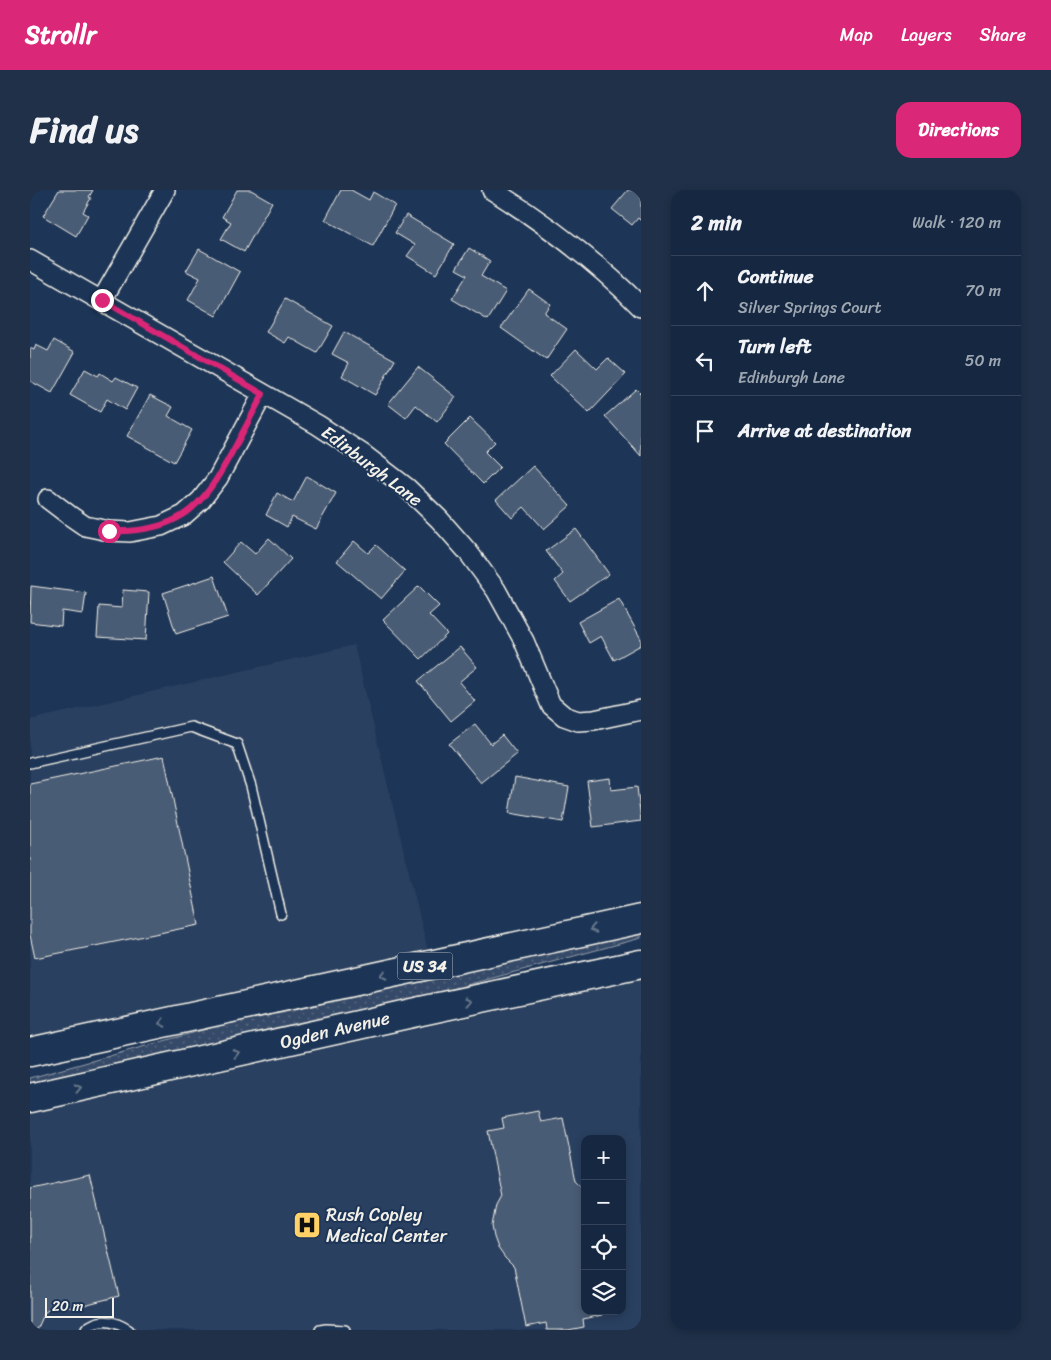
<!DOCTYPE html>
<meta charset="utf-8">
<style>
body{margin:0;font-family:Sriracha,sans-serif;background:#1f3048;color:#f1f3f6}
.controls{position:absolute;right:15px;bottom:15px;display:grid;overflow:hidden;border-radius:10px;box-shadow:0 2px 8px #0003}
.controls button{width:45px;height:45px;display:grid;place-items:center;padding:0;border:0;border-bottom:1px solid #35445a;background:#162841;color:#f1f3f6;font:25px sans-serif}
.scale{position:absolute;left:15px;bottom:12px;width:69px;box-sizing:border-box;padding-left:5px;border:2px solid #f4f1e8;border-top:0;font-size:14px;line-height:18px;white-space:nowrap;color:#f4f1e8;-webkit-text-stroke:4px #1d3557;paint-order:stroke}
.stop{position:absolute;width:15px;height:15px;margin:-11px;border:4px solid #db2777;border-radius:50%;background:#fff}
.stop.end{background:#db2777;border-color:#fff;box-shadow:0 1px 5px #0008}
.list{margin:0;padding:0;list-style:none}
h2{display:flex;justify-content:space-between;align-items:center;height:65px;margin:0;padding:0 20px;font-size:21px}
h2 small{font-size:16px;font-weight:400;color:#9ea6b1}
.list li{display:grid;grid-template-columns:32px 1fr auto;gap:15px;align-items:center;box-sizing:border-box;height:70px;padding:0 20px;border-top:1px solid #35445a}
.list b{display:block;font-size:19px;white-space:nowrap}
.list p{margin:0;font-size:16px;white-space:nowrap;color:#9ea6b1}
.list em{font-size:16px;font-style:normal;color:#9ea6b1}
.icon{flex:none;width:28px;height:28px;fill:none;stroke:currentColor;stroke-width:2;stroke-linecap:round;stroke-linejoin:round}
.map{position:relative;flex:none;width:611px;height:1140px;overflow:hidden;border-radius:15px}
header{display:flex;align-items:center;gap:30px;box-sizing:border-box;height:70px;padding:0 25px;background:#db2777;color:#fff}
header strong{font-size:24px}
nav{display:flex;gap:28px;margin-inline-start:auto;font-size:18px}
.intro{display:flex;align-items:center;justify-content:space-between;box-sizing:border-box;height:120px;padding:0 30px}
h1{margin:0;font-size:35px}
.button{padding:12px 22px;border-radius:15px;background:#db2777;color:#fff;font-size:18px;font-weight:700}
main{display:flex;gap:30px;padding:0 30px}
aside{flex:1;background:#162841;border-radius:15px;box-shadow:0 2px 8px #0003}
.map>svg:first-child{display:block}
.built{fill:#2a4060;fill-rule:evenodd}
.grass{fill:url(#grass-dots);stroke:#949ea8}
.building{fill:#485b74;stroke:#f4f1e8}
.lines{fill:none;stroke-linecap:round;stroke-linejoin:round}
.lane-casing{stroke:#f4f1e8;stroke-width:12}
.street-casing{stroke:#f4f1e8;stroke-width:22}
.primary-casing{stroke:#f4f1e8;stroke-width:31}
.lane{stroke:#1d3557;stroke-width:9}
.street{stroke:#1d3557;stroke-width:19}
.primary{stroke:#1d3557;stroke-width:28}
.oneway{stroke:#68778a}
.route{stroke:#db2777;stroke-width:6}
.labels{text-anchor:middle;stroke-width:4;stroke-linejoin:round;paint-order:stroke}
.shield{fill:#1d3557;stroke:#b4b9bc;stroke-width:1}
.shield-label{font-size:16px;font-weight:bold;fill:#f4f1e8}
.street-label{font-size:18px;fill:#f4f1e8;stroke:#1d3557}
.poi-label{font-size:18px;fill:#f4f1e8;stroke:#1d3557;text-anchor:start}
</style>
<header>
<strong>Strollr</strong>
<nav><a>Map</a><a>Layers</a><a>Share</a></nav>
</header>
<div class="intro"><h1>Find us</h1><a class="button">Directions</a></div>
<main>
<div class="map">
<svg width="611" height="1140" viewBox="0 0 611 1140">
<defs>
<pattern id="grass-dots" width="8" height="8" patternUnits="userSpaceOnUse" patternTransform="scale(1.25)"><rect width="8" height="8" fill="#354a67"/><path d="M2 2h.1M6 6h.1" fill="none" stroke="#53657d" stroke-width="1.8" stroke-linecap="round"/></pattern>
</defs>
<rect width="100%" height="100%" fill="#1d3557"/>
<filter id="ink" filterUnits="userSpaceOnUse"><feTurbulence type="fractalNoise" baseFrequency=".02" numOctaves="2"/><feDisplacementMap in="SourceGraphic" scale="10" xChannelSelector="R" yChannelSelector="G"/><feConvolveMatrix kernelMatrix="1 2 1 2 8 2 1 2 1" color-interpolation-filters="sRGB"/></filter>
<g filter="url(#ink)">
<!-- built -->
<path class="built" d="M324,455l74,306 -398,87v-318z
M611,790v350h-611v-217zM555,949h37v172h-37z"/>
<!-- grass -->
<path class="grass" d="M611,743v5l-230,62 -381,84v-6l184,-51z"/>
<!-- building -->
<path class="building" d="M29,0h34l-4,7 2,1 -8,14 5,3 -12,21 -33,-20z
M207,0h14l21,12 -28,50 -23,-13 10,-17 -9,-5z
M311,0h10l18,10 4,-8 22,13 -22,41 -48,-26z
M598,0h13v31l-3,-3 -6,7 -20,-16z
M376,25l48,29 -18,30 -29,-18 8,-11 -20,-12z
M439,58l21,13 -9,15 25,15 -18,29 -36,-21 15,-24 -11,-6z
M169,59l41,23 -24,44 -28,-16 12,-22 -14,-7z
M499,99l21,15 -6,9 23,16 -21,31 -45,-32z
M255,109l48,27 -16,27 -28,-16 -4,6 -19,-11z
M314,142l51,28 -20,35 -33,-19 7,-13 -17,-9z
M24,150l21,12 -23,41 -22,-12v-33l4,2 2,-5 12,6z
M546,159l21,20 11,-11 18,16 -37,39 -39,-37z
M388,177l38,30 -19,25 -21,-17 -10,13 -18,-14z
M55,179l13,7 2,-3 13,8 3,-4 21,11 -12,22 -18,-11 -7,13 -30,-17z
M606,199l5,5v62l-36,-40z
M120,205l23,12 -5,9 24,14 -18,32 -47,-26z
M440,228l25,24 -10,10 15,15 -17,17 -39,-40z
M503,276l37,40 -26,23 -20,-22 -12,11 -16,-18z
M277,286l29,17 -20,36 -24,-12 -5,10 -21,-12 11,-22 16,9z
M546,339l33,45 -39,27 -15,-20 8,-7 -17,-23z
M239,348l22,21 -33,36 -35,-33 18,-20 14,12z
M324,351l14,12 8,-8 29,26 -24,28 -44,-38z
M184,386l14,41 -52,17 -13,-41z
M1,396l55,7 -3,21 -21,-3 -1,15 -31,-4z
M389,396l20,20 -10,9 18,19 -26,25 -38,-39z
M93,400l26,2 -3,48 -49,-3 2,-31 23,2z
M589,409l22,40v6l-27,15 -13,-24 -12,7 -11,-21z
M430,457l17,20 -18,15 16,19 -24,20 -33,-40z
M445,534l16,20 11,-9 15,19 -36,29 -32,-39z
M134,566l35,169 -164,33 -5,-23v-151z
M485,587l54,10 -6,35 -54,-9z
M580,588l1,12 26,-3 4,34 -48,6 -6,-46z
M508,921l3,11 22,-4 13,63 9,9v121h16l1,4 -19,4 1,8 -16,3h-21l-1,-7 -20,4 -12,-60 -9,-9 -7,-10 -4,-11 -2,-11 4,-21 5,-9 -13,-65 16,-3 -2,-10z
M60,985l29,121 -47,12 -11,-3 -7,2 -9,5 -8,18h-7v-142z"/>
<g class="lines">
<!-- lane casing -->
<g class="lane-casing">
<path id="lane" d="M0,573l161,-36 46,17 14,42 30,128
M56,1139c13,-12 29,-8 43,1
M290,1140l6,-1 19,1"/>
</g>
<!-- street casing -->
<g class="street-casing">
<path id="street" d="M462,0c53,33 105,72 149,117
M0,70l288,165 46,30 43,33 32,31 29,33 28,38 28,51 27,64 13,11 14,5 16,-1 47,-10
M72,110l63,-110
M18,309l21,16 16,11 24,5 21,1 31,-6 23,-11 17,-15 17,-22 45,-84"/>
</g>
<!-- primary casing -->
<g class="primary-casing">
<path id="primary" d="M0,862l611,-133
M0,908l391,-87 220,-47"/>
</g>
<!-- lane -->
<use href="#lane" class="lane"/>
<!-- street -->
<use href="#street" class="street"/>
<!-- primary -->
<use href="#primary" class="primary"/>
</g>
<!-- one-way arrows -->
<defs><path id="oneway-chevron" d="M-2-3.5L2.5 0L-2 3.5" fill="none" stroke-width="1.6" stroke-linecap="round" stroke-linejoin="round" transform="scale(1.25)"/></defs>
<g class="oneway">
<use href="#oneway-chevron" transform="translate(563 739) rotate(168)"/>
<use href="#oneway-chevron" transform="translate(353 785) rotate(168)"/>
<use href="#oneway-chevron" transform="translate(439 811) rotate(-12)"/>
<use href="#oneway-chevron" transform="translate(132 833) rotate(168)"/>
<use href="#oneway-chevron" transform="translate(206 863) rotate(-13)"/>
<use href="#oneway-chevron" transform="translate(48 898) rotate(-12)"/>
</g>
</g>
<g class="lines" filter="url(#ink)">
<!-- route -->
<path class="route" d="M72,110l161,94c-9,17 -18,34 -27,51 -14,25 -28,54 -53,70 -22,14 -49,17 -74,16"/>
</g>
<!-- icons -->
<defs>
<g id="hospital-square" transform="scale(1.4375)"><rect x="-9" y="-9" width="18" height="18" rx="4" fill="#ffd166" stroke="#1d3557"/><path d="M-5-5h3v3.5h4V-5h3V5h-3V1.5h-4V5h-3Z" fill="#111"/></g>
</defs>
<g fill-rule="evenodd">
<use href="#hospital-square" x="277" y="1035"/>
</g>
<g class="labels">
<!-- shield labels -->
<rect class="shield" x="367.5" y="762.5" width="55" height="27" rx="4"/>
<g class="shield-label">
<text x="395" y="782">US 34</text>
</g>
<!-- street labels -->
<g class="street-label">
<text transform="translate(342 276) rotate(37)" y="6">Edinburgh Lane</text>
<text transform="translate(305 840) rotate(-13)" y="6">Ogden Avenue</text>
</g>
<!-- poi labels -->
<g class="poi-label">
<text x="296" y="1031">Rush Copley<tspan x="296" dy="21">Medical Center</tspan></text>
</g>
</g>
</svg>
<div class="controls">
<button>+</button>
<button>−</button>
<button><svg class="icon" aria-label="locate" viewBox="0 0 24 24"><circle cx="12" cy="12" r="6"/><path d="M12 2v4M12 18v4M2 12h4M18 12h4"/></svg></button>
<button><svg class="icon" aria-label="layers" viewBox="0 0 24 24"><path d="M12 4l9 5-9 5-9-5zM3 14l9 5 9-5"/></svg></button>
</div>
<div class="scale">20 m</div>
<div class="stop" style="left:79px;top:341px"></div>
<div class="stop end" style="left:72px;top:110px"></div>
</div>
<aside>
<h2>2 min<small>Walk · 120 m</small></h2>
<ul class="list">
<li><svg class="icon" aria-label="ahead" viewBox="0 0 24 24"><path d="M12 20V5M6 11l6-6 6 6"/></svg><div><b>Continue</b><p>Silver Springs Court</p></div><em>70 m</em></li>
<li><svg class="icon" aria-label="left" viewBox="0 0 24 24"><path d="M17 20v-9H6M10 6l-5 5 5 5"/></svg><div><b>Turn left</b><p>Edinburgh Lane</p></div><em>50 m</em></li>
<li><svg class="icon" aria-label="arrive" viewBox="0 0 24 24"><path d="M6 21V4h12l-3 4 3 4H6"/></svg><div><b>Arrive at destination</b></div></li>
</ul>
</aside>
</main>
